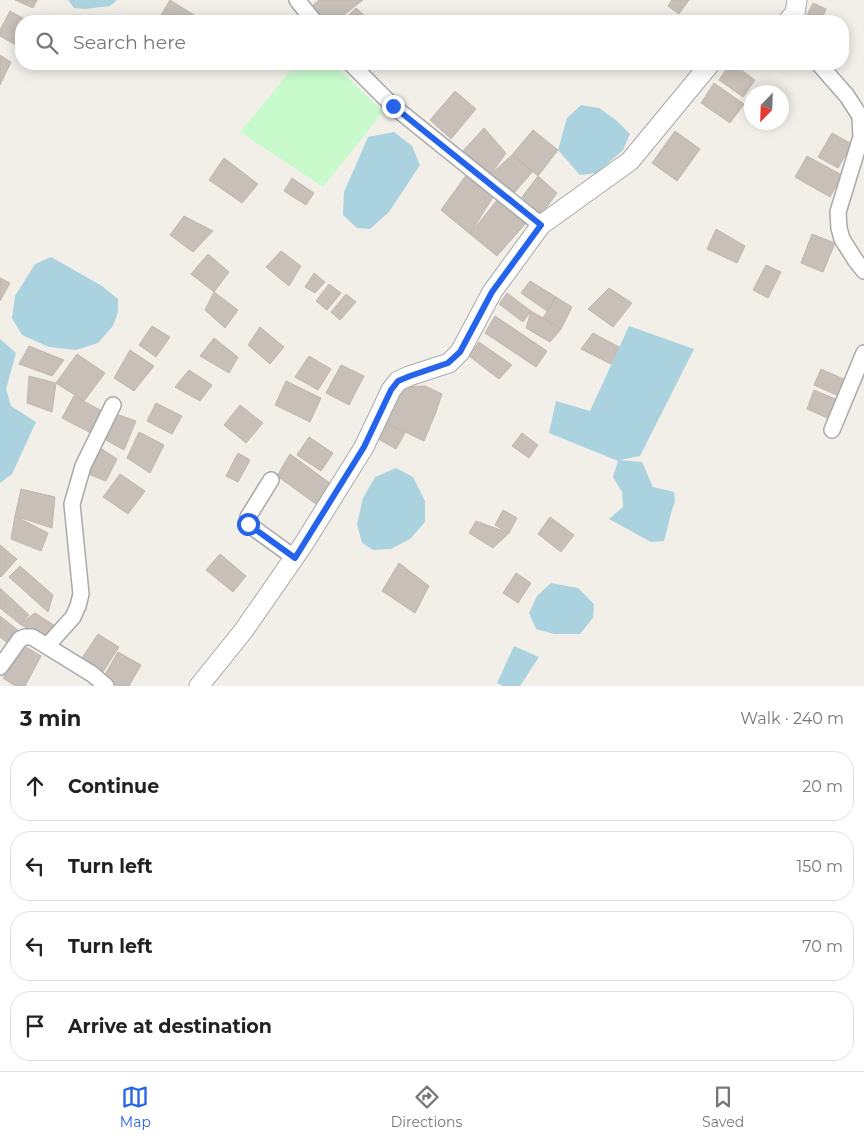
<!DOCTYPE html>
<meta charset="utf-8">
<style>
body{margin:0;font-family:Montserrat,sans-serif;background:#f2f2f2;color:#222}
.compass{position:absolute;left:744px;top:85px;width:45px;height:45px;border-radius:50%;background:#fff;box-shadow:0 2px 12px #0003;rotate:203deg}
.stop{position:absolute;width:15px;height:15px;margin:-11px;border:4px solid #2563eb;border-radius:50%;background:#fff}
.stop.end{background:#2563eb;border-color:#fff;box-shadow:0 1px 5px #0008}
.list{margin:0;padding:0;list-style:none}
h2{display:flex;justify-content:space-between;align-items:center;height:65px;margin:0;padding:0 20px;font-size:21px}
h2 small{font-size:16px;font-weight:400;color:#767676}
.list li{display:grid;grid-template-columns:32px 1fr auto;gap:15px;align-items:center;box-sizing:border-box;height:70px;margin:0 10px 10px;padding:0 10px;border:1px solid #e0e0e0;border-radius:20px}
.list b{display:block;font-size:19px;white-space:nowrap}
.list em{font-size:16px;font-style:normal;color:#767676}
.icon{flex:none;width:28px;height:28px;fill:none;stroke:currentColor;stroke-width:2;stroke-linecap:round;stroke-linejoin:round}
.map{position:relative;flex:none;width:864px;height:686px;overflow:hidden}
.search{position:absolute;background:#fff;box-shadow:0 2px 12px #0003;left:15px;right:15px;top:15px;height:55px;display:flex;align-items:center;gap:12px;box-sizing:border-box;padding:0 18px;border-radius:20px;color:#767676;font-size:19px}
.sheet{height:385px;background:#fff}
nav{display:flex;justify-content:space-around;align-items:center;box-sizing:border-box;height:70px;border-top:1px solid #e0e0e0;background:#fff;font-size:14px;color:#767676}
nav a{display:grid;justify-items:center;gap:2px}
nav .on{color:#2563eb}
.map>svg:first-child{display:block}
.park{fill:#c8facc}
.water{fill:#aad3df}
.building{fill:#c7bfb8;stroke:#c4b6ab}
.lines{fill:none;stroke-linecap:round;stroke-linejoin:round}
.minor-casing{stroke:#a9a9a9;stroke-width:18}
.tertiary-casing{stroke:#a9a9a9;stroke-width:21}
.minor{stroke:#fff;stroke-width:15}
.tertiary{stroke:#fff;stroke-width:19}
.route{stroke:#2563eb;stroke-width:6}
</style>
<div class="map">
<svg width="864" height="686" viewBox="0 0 864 686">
<rect width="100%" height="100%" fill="#f2efe9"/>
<!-- park -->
<path class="park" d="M296,64h38l49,48 -60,75 -83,-55z"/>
<!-- water -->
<path class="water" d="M68,0h49l-7,6 -25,3 -11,-1z
M581,105l18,3 18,13 13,13 -7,16 -26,23 -17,2 -22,-25 9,-32z
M394,132l18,14 8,19 -31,47 -19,17 -13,-1 -14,-13 1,-23 24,-55z
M51,257l51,29 16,13v13l-5,14 -15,17 -22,7 -27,-3 -27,-12 -10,-17 3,-22 20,-32z
M629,326l65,23 -54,107 -20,4 22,2 11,25 21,5 1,9 -4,12 -7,28 -13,1 -42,-23 14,-12 -1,-15 -9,-15 5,-16 -69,-28 7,-32 34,10z
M0,339l16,14 -10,36 5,17 25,16 -24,52 -12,9z
M396,468l17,9 12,24v21l-15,17 -19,10 -18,1 -11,-7 -5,-19 6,-26 12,-21z
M551,583l27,5 16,16 -1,14 -13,16h-26l-18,-5 -7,-16 8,-17z
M514,646l25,11 -19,29h-17l-6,-3z"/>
<!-- building -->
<path class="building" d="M15,0h22l-4,8z
M170,0l29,18 -2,3h-25l-11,-6z
M319,0h44l-27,21h-8l-16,-15z
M672,0h17l-10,14 -11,-8z
M813,3l13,6 -5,12h-17z
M356,8l15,13h-28z
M10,11l18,10h-7v14l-5,10 -16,-9v-6z
M0,55l11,7 -11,23z
M730,64h3l22,16 -12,17 -24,-17z
M714,83l30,21 -14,19 -29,-20z
M455,91l21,18 -25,30 -21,-19z
M484,128l22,25 -15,21 -29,-22z
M533,130l25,20 -20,26 -26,-21z
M675,131l25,18 -23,32 -25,-18z
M832,133l20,11 -14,24 -20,-11z
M512,155l21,16 -18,21 -24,-18z
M807,156l35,19 -12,22 -35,-20z
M224,158l34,26 -16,19 -33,-23z
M467,174l26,23 -23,37 -29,-24z
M538,176l19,17 -16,22 -19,-18z
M292,178l22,15 -8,12 -22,-14z
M498,199l29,23 -30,34 -27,-22z
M184,216l29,15 -20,21 -23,-17z
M716,229l29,17 -8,17 -30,-14z
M812,234l23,9 -12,29 -22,-9z
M281,251l20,15 -12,20 -23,-19z
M208,254l21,18 -15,20 -23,-18z
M766,265l15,7 -13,26 -15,-8z
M314,273l11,9 -10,11 -10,-6z
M0,278l10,5 -10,18z
M530,281l26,16 -9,14 -26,-18z
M329,284l12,9 -14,17 -11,-9z
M609,288l23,15 -19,24 -25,-18z
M214,292l24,18 -13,18 -20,-18z
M507,293l24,18 -8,11 -24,-18z
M346,294l10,8 -16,18 -9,-8z
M556,297l16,10 -11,22 -18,-11z
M531,311l30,18 -11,13 -24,-14z
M495,316l52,35 -11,16 -51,-34z
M152,326l18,11 -14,20 -17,-12z
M260,327l24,20 -14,17 -22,-19z
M593,333l26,14 -8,17 -30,-15z
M214,338l24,19 -9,16 -29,-17z
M479,342l33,23 -13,14 -30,-23z
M29,346l35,14 -12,16 -33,-12z
M130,350l24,16 -20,25 -20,-13z
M77,354l28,19 -21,28 -28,-18z
M309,356l22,13 -13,21 -23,-13z
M341,365l23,11 -15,29 -23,-12z
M821,369l27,12 -7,16 -27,-12z
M189,370l23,15 -12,16 -25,-14z
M29,376l27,7 -4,29 -25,-9z
M286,381l35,17 -11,24 -35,-17z
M425,386l17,8 -6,18 -12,29 -42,-20 12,-34z
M814,390l26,11 -8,19 -25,-11z
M74,396l28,15 -11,22 -29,-15z
M156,403l26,13 -10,18 -25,-13z
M240,405l23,18 -17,20 -22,-18z
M116,414l20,7 -12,29 -18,-10z
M382,421l23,12 -9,16 -23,-13z
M139,432l25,13 -14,28 -23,-15z
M522,433l16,12 -9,13 -17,-12z
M309,437l24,16 -12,18 -24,-16z
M99,447l18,12 -11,22 -18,-7z
M238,453l12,7 -12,22 -12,-6z
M290,454l48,35 -18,18 -43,-31z
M120,474l25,17 -17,23 -25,-17z
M21,489l34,8 -3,31 -37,-12z
M503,510l14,8 -8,15 -14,-8z
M15,516l33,17 -7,18 -30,-12z
M550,517l24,18 -13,17 -23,-18z
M476,521l33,12 -16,15 -24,-15z
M0,545l17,14 -16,18 -1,-1z
M220,554l26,22 -13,16 -27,-22z
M399,563l30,23 -14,27 -33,-22z
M20,566l33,29 -5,17 -39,-35z
M516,573l15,10 -13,20 -15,-10z
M0,588l29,27 -9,9 -20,-16z
M35,613l22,14 -11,13 -26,-16z
M0,616l19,15 -10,13 -9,-7z
M98,634l21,13 -20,31 -21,-14z
M26,647l15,9 -16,30h-10l-12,-8z
M118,652l23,13 -12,21h-11l-15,-8z"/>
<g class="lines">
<!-- minor casing -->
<g class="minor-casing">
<path id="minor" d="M297,0l17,21
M351,64l42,42 148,119
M819,64l28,32 13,20 1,21 -23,75 1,16 3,11 14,22 8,10
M832,430l32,-77
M271,480l-23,37v7l47,34
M47,646l26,-29 5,-11 3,-12 -9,-90 11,-38 30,-61
M0,667l20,-28 5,-2h7l60,37 14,12"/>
</g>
<!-- tertiary casing -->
<g class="tertiary-casing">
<path id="tertiary" d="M788,21l7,-8 2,-13
M199,686l45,-56 59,-85 61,-98 27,-57 7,-9 11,-5 40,-13 11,-11 32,-60 49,-67 89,-64 80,-97"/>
</g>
<!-- minor -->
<use href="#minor" class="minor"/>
<!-- tertiary -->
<use href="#tertiary" class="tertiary"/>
</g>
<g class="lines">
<!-- route -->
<path class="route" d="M248,524l47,34 69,-111 27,-57 7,-9 12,-5 38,-13 12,-11 32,-60 49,-67 -148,-119"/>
</g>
</svg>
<svg class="compass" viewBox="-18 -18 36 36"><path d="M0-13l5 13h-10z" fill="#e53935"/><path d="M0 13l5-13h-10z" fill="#767676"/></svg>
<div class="stop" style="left:248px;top:524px"></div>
<div class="stop end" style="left:393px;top:106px"></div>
<div class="search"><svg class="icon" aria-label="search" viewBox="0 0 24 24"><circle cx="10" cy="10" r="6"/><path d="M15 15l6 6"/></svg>Search here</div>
</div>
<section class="sheet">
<h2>3 min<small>Walk · 240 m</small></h2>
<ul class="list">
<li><svg class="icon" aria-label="ahead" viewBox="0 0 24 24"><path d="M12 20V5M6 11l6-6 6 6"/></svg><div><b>Continue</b></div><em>20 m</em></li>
<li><svg class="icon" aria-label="left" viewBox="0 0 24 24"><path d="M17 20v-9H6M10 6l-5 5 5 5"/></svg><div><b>Turn left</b></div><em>150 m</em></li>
<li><svg class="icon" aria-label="left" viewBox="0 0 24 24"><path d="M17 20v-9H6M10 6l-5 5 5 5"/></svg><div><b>Turn left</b></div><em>70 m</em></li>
<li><svg class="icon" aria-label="arrive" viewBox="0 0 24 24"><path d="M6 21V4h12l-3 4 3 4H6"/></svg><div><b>Arrive at destination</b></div></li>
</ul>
</section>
<nav>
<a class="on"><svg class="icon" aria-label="map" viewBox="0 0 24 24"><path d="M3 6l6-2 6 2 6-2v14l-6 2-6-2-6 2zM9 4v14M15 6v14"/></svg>Map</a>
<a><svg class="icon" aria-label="directions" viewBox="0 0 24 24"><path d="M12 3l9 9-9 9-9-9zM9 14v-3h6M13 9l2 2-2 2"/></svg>Directions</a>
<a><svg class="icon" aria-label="saved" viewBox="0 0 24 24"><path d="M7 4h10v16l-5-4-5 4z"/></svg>Saved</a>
</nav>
